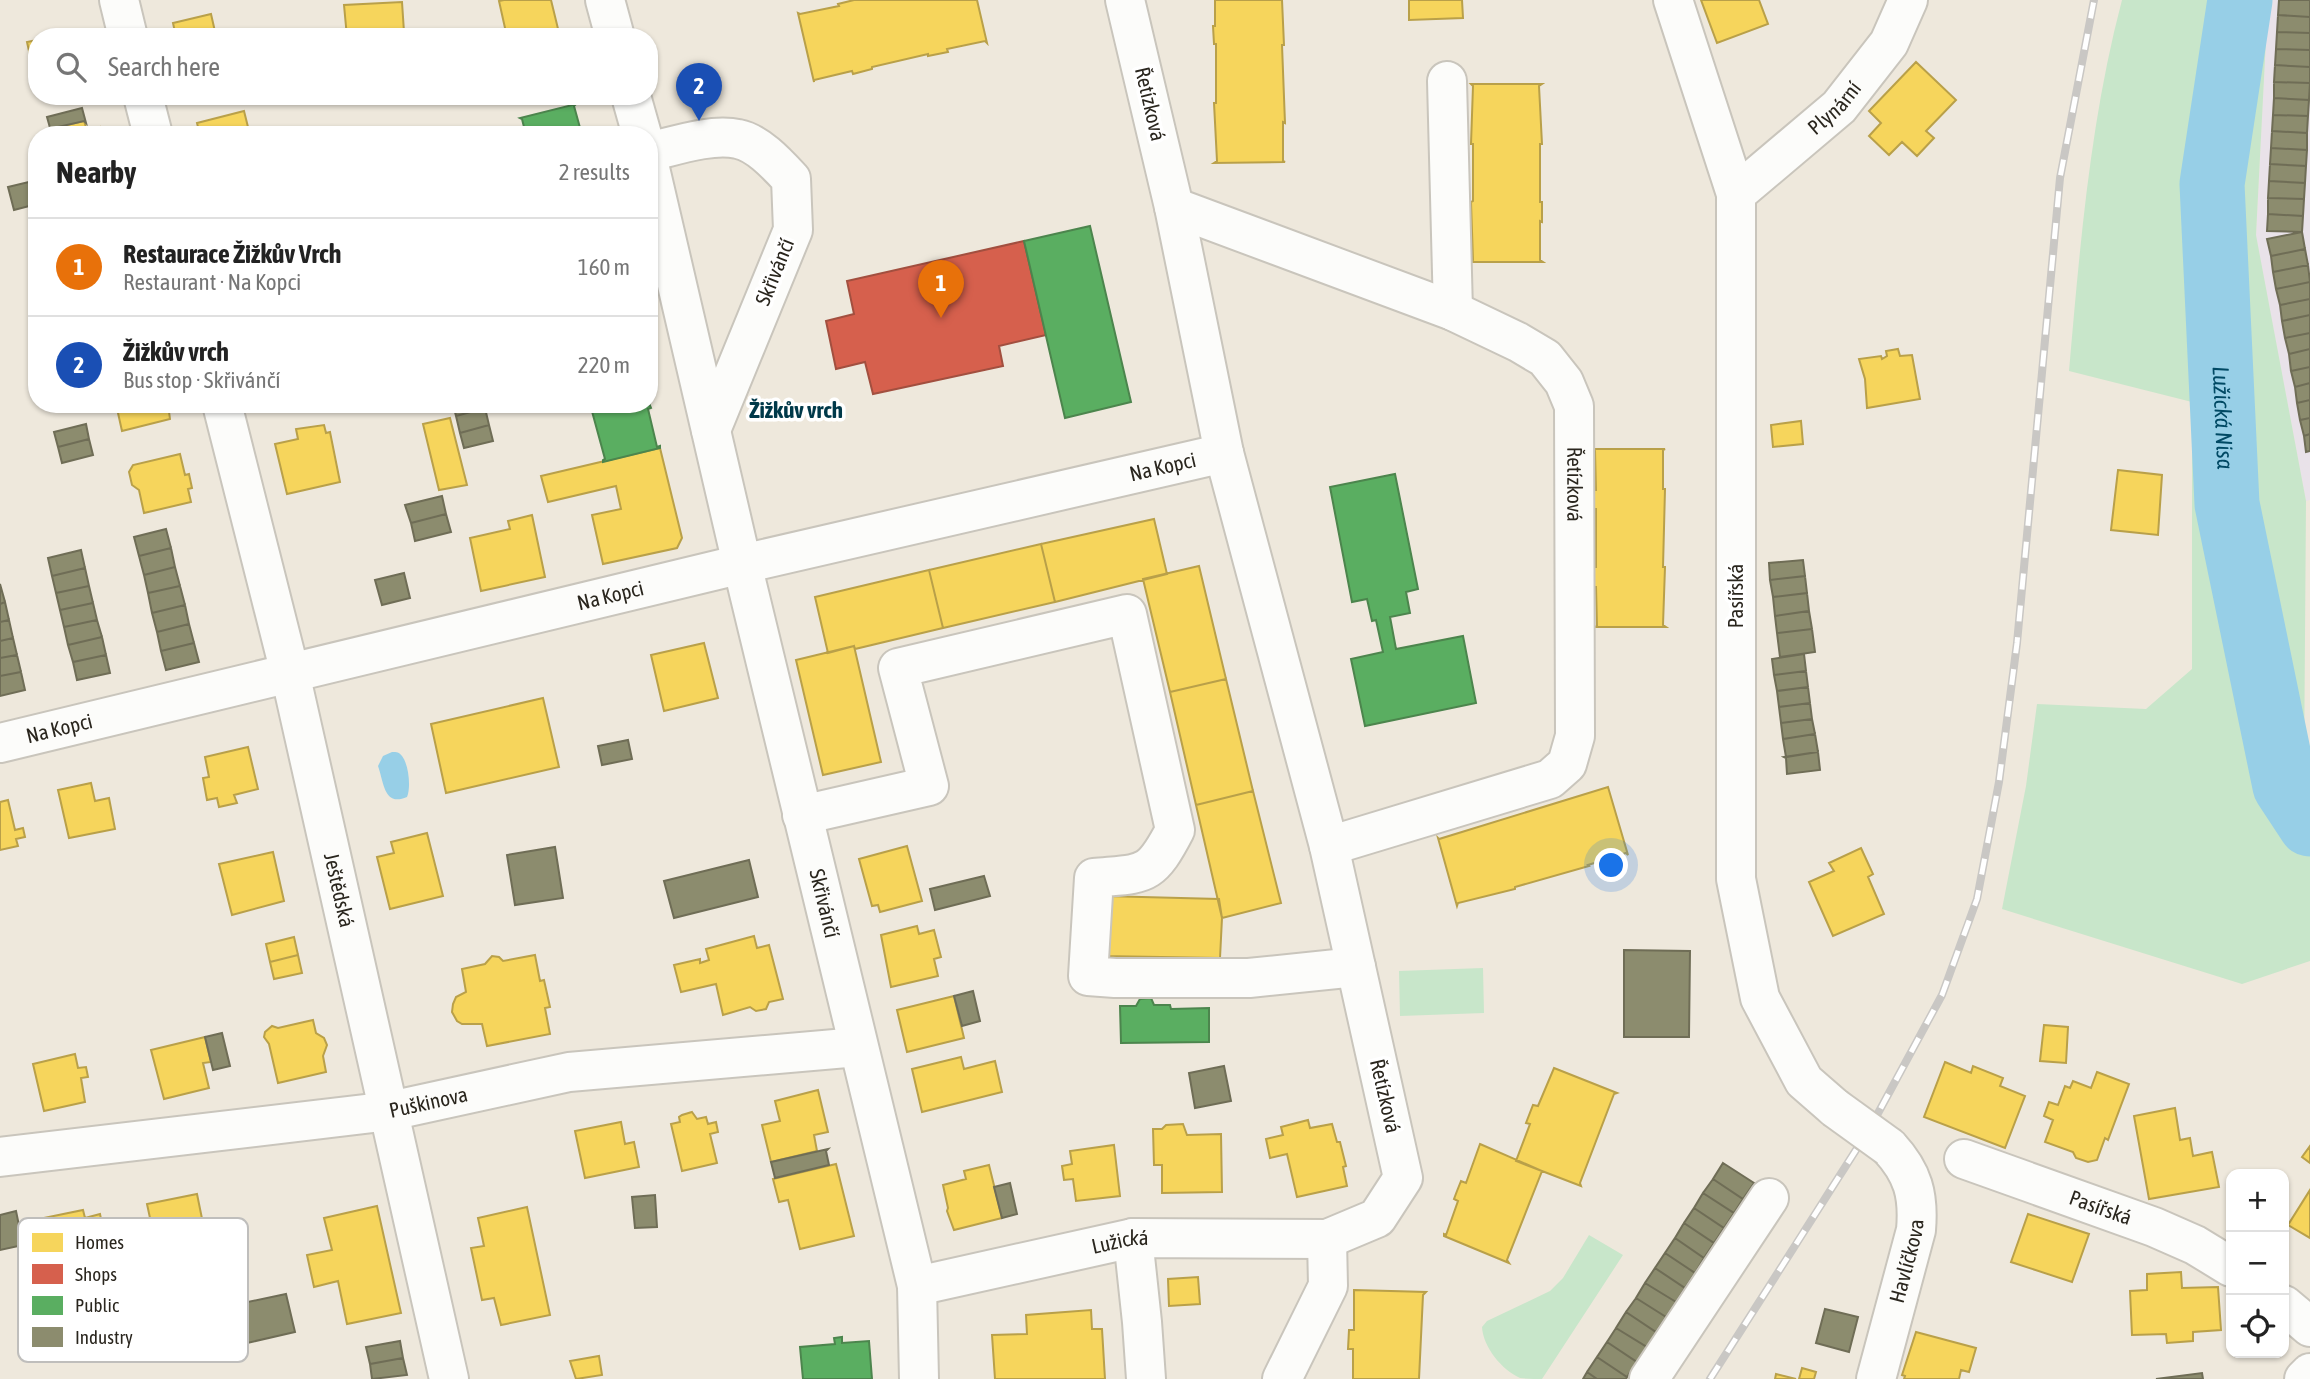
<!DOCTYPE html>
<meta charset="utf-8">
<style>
body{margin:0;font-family:"Asap Condensed",sans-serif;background:#f2f2f2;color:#222}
.controls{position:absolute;right:21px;bottom:21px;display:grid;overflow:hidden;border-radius:14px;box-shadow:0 2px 5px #0004}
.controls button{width:63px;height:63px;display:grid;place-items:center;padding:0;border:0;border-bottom:2px solid #e0e0e0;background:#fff;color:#222;font:35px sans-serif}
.you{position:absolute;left:1612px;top:866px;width:24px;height:24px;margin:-18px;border:5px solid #fff;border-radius:50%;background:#1a73e8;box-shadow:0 0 0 10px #1a73e833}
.badge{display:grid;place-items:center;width:46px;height:46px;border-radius:50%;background:#6f6a60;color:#fff;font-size:23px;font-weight:700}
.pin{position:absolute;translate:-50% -58px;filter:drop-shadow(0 2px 4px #0008)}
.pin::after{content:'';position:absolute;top:37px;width:24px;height:21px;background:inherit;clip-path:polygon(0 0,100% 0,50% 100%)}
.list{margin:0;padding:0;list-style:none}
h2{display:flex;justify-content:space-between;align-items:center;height:91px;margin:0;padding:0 28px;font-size:30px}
h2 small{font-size:23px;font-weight:400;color:#767676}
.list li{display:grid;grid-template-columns:46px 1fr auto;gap:21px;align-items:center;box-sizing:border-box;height:98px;padding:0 28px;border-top:2px solid #e0e0e0}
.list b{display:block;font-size:26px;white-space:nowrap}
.list p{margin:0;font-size:23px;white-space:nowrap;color:#767676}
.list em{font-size:23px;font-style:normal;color:#767676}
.icon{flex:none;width:38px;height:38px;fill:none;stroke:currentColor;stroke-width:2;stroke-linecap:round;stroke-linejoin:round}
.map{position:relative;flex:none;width:2310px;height:1379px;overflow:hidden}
.search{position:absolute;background:#fff;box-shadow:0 2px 5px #0004;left:28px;top:28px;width:630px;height:77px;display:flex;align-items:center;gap:18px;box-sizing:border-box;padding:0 24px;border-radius:28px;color:#767676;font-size:26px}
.panel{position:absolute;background:#fff;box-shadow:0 2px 5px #0004;left:28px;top:126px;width:630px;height:287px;border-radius:28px}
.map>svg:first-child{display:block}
.industrial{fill:#e9e2e9}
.green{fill:#c8e6ca}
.water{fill:#97cfe7}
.homes{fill:#f6d55c;stroke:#b9a049;stroke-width:2}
.shops{fill:#d6604d;stroke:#a24f3f;stroke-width:2}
.public{fill:#5aae61;stroke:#4c854d;stroke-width:2}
.industry{fill:#8c8c6e;stroke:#6f6d56;stroke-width:2}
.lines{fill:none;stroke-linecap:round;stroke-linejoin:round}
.river{stroke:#97cfe7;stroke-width:65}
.minor-casing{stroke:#c9c5bc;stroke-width:42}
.minor{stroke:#fcfcfa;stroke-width:38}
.rail-casing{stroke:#c9c7c4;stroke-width:8}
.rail{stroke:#fff;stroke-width:5;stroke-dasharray:16;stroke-linecap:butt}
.minor-bridge-casing{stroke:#c9c5bc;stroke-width:42;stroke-linecap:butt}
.minor-bridge{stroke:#fcfcfa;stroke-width:38}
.labels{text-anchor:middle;stroke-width:7;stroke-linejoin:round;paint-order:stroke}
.street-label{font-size:21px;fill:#2a261e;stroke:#fff}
.neighbourhood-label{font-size:23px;font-weight:bold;fill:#003949;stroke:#fff}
.water-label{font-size:23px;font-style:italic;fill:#004964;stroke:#fff}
.key{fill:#fff;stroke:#bfbebc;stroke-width:2}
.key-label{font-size:19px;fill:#2a261e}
</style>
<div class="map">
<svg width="2310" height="1379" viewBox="0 0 2310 1379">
<rect width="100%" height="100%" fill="#eee8dc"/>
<!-- industrial -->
<path class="industrial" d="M2268,0h42v500l-4,1 -50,-265z"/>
<!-- green -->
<path class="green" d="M2122,0h146l-12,235 50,266 -2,274 6,20v166l-68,23 -240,-75 24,-123 11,-82 109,5 46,-40v-267l-123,-31c11,-125 21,-250 53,-371z
M1483,968l1,45 -84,3 -1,-45z
M1589,1235l34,20 -81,124c-6,0 -15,0 -22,-1 -18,-8 -37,-31 -38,-51l5,-6 63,-30 13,-13z"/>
<!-- water -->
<path class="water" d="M392,752c5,0 7,0 10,4 7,9 9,32 5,41 -23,10 -23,-14 -29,-31l5,-10z"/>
<!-- homes -->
<path class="homes" d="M504,0h47l9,37h-53l-8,-36z
M854,0h123l10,43 -2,-2 -38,8 1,3 -20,4v-2l-56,13v2l-19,5 -1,-3 -38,9v2l-16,-69 2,1 39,-8 -1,-2z
M1215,0h67l2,45h-2l3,78 -2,-1v39l2,1 -71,1 3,-2 -3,-58h2v-59h-2l-1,-18h2z
M1409,0h53l1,18 -54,2z
M1701,0h58l9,24 -51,19z
M402,2l2,30 -8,1 1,4h-50l-3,-32z
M211,14l5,22 8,-2 1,3h-49l-3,-14z
M75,31l1,6h-26z
M37,40v47l-10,-45z
M1916,62l40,38 -30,31 8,7 -17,18 -15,-14 -13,13 -20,-19 12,-13 -12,-12z
M1471,84h71l-3,2 3,58h-2v58h2v20l-2,-1v39l3,2h-71l1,-2 -2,-58 2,-1v-57h-2l2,-58z
M71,96h26l-25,5z
M244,111l6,24h-50l-3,-12z
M84,121l3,9 13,-3 1,8h-41l-2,-8z
M1898,349l2,7 12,-1 8,44 -53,9 -2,-29 -6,-20 22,-3 1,3 5,-3 -1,-5z
M116,404h52l2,15 -48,12z
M265,404h32l-30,7z
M450,418l17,67 -28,5 -16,-66z
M1801,421l2,23 -30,3 -2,-22z
M324,425l2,8 4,-1 10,50 -53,12 -12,-50 23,-5 -2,-10z
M660,448l22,90 -5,10 -74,16 -11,-49 29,-6 -5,-23 -68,16 -7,-26z
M1593,449h72l-2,1v39h2l-2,78h2l-2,58 3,2h-71l2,-1 -1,-39h-2v-20h2v-58h-2v-19h2l-1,-39z
M180,454l5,21 4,-1 3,14 -4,1 3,13 -47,11 -5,-23 -7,-5 -3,-13 4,-7z
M2118,470l44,5 -4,60 -47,-5z
M532,515l13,62 -64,14 -11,-53 40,-9 -2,-8z
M1154,519l13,55 -112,28 -14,-58z
M1041,544l14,58 -112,26 -14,-58z
M1199,566l27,113 -56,13 -27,-113z
M929,570l14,58 -88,21 -1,-3 -26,7 -13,-56z
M704,643l14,55 -54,13 -13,-56z
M854,646l27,116 -58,13 -27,-115z
M1226,679l27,112 -57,14 -26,-113z
M543,698l16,69 -113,26 -15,-69z
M248,747l10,42 -24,6 3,8 -18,4 -2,-9 -10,2 -4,-22 6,-1 -4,-20z
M91,783l4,18 14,-3 6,31 -46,9 -11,-48z
M1608,787l20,68 -2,-2 -38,12 1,1 -74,21v2l-57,14 -1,3 -19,-68 1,1z
M1253,791l28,112 -59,15 -26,-113z
M8,800l7,30 8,-2 2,9 -9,2 2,7 -18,4v-48z
M427,833l16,63 -53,13 -13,-52 17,-4 -3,-11z
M907,846l15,55 -42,11 -2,-7 -6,1 -13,-47z
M1861,848l12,26 -5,3 16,37 -51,22 -24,-54 25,-11 -5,-8z
M273,852l11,49 -52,14 -13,-51z
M1103,896l116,3 3,19 -2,40 -118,-2z
M917,926l2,8 15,-4 7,27 -7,2 4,17 -47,11 -10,-52z
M754,936l3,12 12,-3 14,54 -14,3 -3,7 -10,2 -6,-4 -27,8 -7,-31 -35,8 -7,-27 26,-6v4l9,-3 -3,-11z
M294,937l4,18 -28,7 -4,-18z
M298,955l4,18 -28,6 -4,-17z
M535,955l5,26 4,-1 6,27 -5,1 5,26 -63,12 -5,-22h-20l-5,-3 -5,-9 1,-8 3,-7 10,-5 -4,-23 23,-5 7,-8 7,1 4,4z
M954,996l10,42 -57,14 -10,-42z
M313,1020l3,13 8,5 3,7 -4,11 3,16 -48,11 -9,-39 -5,-7 1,-5 7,-6 6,2z
M2044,1025l24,2 -2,36 -26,-2z
M205,1037l6,25 -8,1 6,25 -45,11 -13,-49z
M75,1054l3,14 8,-1 2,10 -7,1 4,24 -41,9 -11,-47z
M961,1057l3,12 31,-8 7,31 -80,20 -10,-43z
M1945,1062l26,11 2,-7 30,12 -3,8 25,10 -20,52 -81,-31z
M1554,1068l63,25 -3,1 -34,89 1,3 -65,-25 14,-37 -4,-1 7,-18 5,1z
M2097,1072l32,12 -21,56 -3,-2 -8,22 -9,2 -12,-4 -3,-6 -28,-10 8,-22 -9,-4 5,-14 9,3 7,-19 5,2 3,-7 18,7z
M818,1090l10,42 -14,3 3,16 -46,11 -9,-37 18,-4 -5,-20z
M2175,1108l5,32 10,-2 3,18 19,-4 7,35 -70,12 -15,-83z
M692,1112l5,7 9,-2 2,7 8,-2 2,10 -8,2 7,29 -35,8 -11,-47 9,-2 -1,-5 3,-2z
M1308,1120l2,8 22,-4 5,18h3l6,24 -3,1 4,19 -50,11 -10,-43 -17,4 -4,-19 17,-4 -2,-8z
M621,1122l4,22 9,-2 5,25 -54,11 -10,-47z
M1183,1124l4,11 34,-1 1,58 -60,1v-28h-8l-1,-36h9l4,-4z
M1480,1144l62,27 -35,89 2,3 -65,-27v-2l2,1 12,-34 -4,-2 3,-8 4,-10 5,2z
M1114,1145l6,51 -44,5 -3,-22 -9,1 -2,-14 10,-2 -2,-13z
M2310,1146v17l-8,-6z
M836,1164l18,72 -54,13 -12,-49 -9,2 -6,-23z
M989,1165l13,53 -48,12 -7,-19 1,-3 -5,-23 23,-6 -2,-8z
M2310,1190v48l-22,-13z
M197,1194l13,64 -58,12 -2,-11 -6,2 -8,-40 14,-3 -3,-14z
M377,1206l24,107 -54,11 -9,-43 -24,6 -7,-32 25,-5 -8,-32z
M527,1207l23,108 -49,10 -7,-27 -12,2 -11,-52 13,-2 -6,-28z
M83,1210l2,8 15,-4 9,44 -6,1 3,10 -58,13 -14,-62z
M2028,1214l61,20 -17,48 -61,-20z
M2181,1272l1,16 36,-1 3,43 -28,2v9l-26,2 -1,-9 -34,1 -2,-44 17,-1v-16z
M1198,1277l2,27 -31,2 -1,-27z
M1354,1290l72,2 -3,3 -4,84h-66v-30h-5l1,-19h5z
M1091,1310l1,19h10l3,50h-110l-3,-44 35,-1 -1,-19z
M1916,1332l60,16 -7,24 -8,-2 -2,9h-55l1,-3 -3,-1z
M599,1356l3,19 -26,4 -6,-18z
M1802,1368l14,4 -2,7h-15z
M1776,1374l20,5h-21z"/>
<!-- shops -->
<path class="shops" d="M1024,241l22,94 -47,11 4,20 -130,28 -8,-32 -29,7 -10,-48 28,-7 -7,-33z"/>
<!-- public -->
<path class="public" d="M576,104l-2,2 8,29h-56l-4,-16 -2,-1z
M1090,226l41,176 -66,16 -41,-177z
M649,403l2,5 -3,1 9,38 3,-1v2l-57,14v-2l2,-1 -15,-55z
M1395,474l23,115 -12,3 4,21 -20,4 6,32 67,-13 13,67 -111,23 -14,-67 32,-7 -7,-32 -4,1 -5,-22 -15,3 -22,-115z
M1151,998l3,7h16l1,4 38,-1v34l-88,1 -1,-37h16l4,-7z
M842,1337v6l27,-2 3,38h-69l-3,-32 35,-3 -1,-6z"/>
<!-- industry -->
<path class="industry" d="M2279,0h31v17l-32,-2z
M2278,15l32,2v16l-33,-1z
M2277,32l33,1v17l-34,-1z
M2276,49l34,1v17l-35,-2z
M2275,65l35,2v16l-36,-1z
M2274,82l36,1 -1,17 -35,-2z
M2274,98l35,2 -1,16 -35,-1z
M82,108l4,15 -2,-2 -26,6 2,8h-8l-5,-18z
M2273,115l35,1 -1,17 -35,-2z
M2272,131l35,2v17l-36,-2z
M2271,148l36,2 -1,16 -36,-2z
M2270,164l36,2 -1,17 -36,-2z
M37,180v24l-23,6 -6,-23z
M2269,181l36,2 -1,16 -36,-1z
M2268,198l36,1 -1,17 -35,-2z
M2268,214l35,2 -1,16 -35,-1z
M2302,232l3,17 -34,7 -4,-17z
M2305,249l3,16 -35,7 -2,-16z
M2308,265l2,17 -34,7 -3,-17z
M2310,282v17l-30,6 -4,-16z
M2310,299v16l-28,6 -2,-16z
M2310,315v18l-25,5 -3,-17z
M2310,333v16l-21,5 -4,-16z
M2310,349v18l-19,4 -2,-17z
M2310,367v16l-15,4 -4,-16z
M2310,383v17l-13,3 -2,-16z
M2310,400v18l-10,2 -3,-17z
M453,404h31l1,4 -29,8z
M485,408l4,17 -29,8 -4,-17z
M2310,418v16l-6,2 -4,-16z
M86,424l3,15 -31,8 -4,-15z
M489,425l4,16 -29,7 -4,-15z
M2310,434v17l-4,1 -2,-16z
M89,439l4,16 -31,8 -4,-16z
M442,496l4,18 -35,9 -6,-18z
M446,514l5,18 -36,9 -4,-18z
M166,529l5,19 -32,8 -5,-19z
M171,548l4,19 -31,8 -5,-19z
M81,550l4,18 -33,8 -4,-18z
M1803,560l2,16 -35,4 -1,-17z
M175,567l5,19 -32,7 -4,-18z
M85,568l4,18 -33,7 -4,-17z
M404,573l6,25 -28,7 -7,-25z
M1805,576l2,17 -34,4 -3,-17z
M0,584l5,18 -5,2z
M89,586l4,17 -33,7 -4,-17z
M180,586l5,19 -33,8 -4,-20z
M1807,593l2,18 -34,5 -2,-19z
M5,602l4,18 -9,2v-18z
M93,603l4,17 -33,7 -4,-17z
M185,605l4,19 -32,8 -5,-19z
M1809,611l3,18 -35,4 -2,-17z
M9,620l4,18 -13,3v-19z
M97,620l5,17 -34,8 -4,-18z
M189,624l5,19 -33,8 -4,-19z
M1812,629l3,23 -35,5 -3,-24z
M102,637l4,18 -33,7 -5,-17z
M13,638l4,17 -17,3v-17z
M194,643l5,19 -33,8 -5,-19z
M1804,654l2,17 -32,4 -2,-16z
M17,655l4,17 -21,4v-18z
M106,655l4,18 -33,7 -4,-18z
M1806,671l2,16 -31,4 -3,-16z
M21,672l4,18 -25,6v-20z
M1808,687l2,16 -31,4 -2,-16z
M1810,703l2,16 -31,4 -2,-16z
M1812,719l3,15 -32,5 -2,-16z
M1815,734l3,18 -32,5 -3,-18z
M628,740l4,19 -30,6 -4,-19z
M1818,752l2,18 -33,4 -1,-16 -2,-1z
M555,847l8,51 -48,7 -8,-50z
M749,860l9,37 -84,21 -10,-37z
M984,876l6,20 -55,14 -5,-21z
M1624,950l66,1 -1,86h-65z
M973,991l7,30 -18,5 -8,-30z
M222,1033l8,33 -17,4 -8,-33z
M1224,1066l7,35 -36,7 -6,-35z
M828,1149l-2,2 3,14 -54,13 -4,-16z
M1723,1163l31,20 -11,16 -30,-20z
M1713,1179l30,20 -9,14 -31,-20z
M1010,1183l7,31 -15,4 -8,-31z
M1703,1193l31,20 -10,15 -30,-20z
M655,1195l2,32 -22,1 -3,-31z
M1694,1208l30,20 -10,15 -30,-20z
M16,1211l7,34 -23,5v-35z
M1684,1223l30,20 -10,15 -29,-20z
M1675,1238l29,20 -9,15 -30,-20z
M1665,1253l30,20 -10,15 -30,-20z
M1655,1268l30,20 -9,14 -31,-19z
M1645,1283l31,19 -10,15 -30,-19z
M286,1294l9,38 -48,11 -9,-39z
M1636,1298l30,19 -10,15 -30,-20z
M1825,1309l33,8 -9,35 -33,-9z
M1626,1312l30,20 -9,15 -31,-19z
M1616,1328l31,19 -10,15 -30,-20z
M400,1341l3,17 -33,6 -4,-17z
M1607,1342l30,20 -10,15 -30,-20z
M1597,1357l30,20 -1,2h-29l-10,-7z
M403,1358l4,17 -35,4 -2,-15z
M1587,1372l10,7h-14z
M2202,1373l1,6h-47z"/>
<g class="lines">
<!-- river -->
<path class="river" id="s1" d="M2240,0l-28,184 15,320 58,282 25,38"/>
<!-- minor casing -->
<g class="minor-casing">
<g id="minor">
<path d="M119,0l9,37"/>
<path d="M605,0l10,37"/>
<path d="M1673,0l63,194v685l24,119 44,83 31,27"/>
<path d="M1447,81l6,230"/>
<path d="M143,96l10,39"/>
<path d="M631,96l11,39"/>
<path d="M649,152c25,-6 63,-19 89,-13 20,4 39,25 53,40l2,51 -82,200"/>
<path id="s2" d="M649,164l93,400 175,722 2,93"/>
<path id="s3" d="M1736,194l103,-87 50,-64 19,-43"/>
<path id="s4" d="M1174,207l279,104 65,31 27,16 19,24 10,24 1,330 -8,28 -17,15 -221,67"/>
<path id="s5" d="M222,404l68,269 159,706"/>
<path id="s6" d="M0,743l742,-179 482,-111"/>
<path d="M802,815l127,-29 -31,-118 229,-54 48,216c-25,48 -30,43 -81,48l-6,98 27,2h134l107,-11"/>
<path id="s7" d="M0,1157l390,-46 179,-39 289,-25"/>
<path id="s8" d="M1964,1159l190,68 41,18 36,22"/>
<path d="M1133,1238l9,84 4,57"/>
<path id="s9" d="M917,1286l216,-48 194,1 50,-21 26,-40 -74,-332 -105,-393 -50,-246 -49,-207"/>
<path d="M2284,1305l26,22"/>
<path d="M1282,1379l46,-93 -1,-47"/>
<path d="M1649,1379l120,-181"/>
<path id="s10" d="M1876,1379l40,-149c3,-35 -3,-57 -27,-83"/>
<path d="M2304,1379l6,-6"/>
</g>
</g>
<!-- minor -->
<use href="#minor" class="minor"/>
<!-- rail casing -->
<g class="rail-casing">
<path id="rail" d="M1710,1379l160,-251 72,-133 35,-96 22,-117 18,-139 43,-465 34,-178"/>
</g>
<!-- rail -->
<use href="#rail" class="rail"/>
<!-- minor-bridge casing -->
<g class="minor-bridge-casing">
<path id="minor-bridge" d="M1835,1108l54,39"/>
</g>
<!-- minor-bridge -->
<use href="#minor-bridge" class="minor-bridge"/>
</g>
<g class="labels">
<!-- street labels -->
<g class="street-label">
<text transform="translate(1150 104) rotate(77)" y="7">Řetízková</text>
<text dy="7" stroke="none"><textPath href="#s3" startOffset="131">Plynární</textPath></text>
<text transform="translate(775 272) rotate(-68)" y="7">Skřivánčí</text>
<text dy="7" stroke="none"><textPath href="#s6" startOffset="1195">Na Kopci</textPath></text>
<text dy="7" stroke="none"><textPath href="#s4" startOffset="536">Řetízková</textPath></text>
<text dy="7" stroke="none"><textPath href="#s6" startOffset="628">Na Kopci</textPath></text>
<text transform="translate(1736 596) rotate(-90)" y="7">Pasířská</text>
<text dy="7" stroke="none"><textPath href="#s6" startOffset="61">Na Kopci</textPath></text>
<text dy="7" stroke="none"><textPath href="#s5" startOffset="500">Ještědská</textPath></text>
<text dy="7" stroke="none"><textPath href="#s2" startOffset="760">Skřivánčí</textPath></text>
<text transform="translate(1385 1096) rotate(77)" y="7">Řetízková</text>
<text dy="7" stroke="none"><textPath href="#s7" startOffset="432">Puškinova</textPath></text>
<text dy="7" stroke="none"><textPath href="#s8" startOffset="145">Pasířská</textPath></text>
<text dy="7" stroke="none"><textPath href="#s9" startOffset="208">Lužická</textPath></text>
<text dy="7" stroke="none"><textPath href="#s10" startOffset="122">Havlíčkova</textPath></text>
</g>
<!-- neighbourhood labels -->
<g class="neighbourhood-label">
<text x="796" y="418">Žižkův vrch</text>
</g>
<!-- water labels -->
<g class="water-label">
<text dy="8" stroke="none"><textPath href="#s1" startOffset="420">Lužická Nisa</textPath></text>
</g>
</g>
<!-- legend -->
<rect x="18" y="1218" width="230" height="144" rx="10" class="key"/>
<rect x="32" y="1233" width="31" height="19" fill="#f6d55c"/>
<rect x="32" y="1264" width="31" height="20" fill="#d6604d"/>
<rect x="32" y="1296" width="31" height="19" fill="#5aae61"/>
<rect x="32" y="1327" width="31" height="20" fill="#8c8c6e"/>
<g class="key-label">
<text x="75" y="1249">Homes</text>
<text x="75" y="1281">Shops</text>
<text x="75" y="1312">Public</text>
<text x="75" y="1344">Industry</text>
</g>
</svg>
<div class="controls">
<button>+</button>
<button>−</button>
<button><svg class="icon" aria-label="locate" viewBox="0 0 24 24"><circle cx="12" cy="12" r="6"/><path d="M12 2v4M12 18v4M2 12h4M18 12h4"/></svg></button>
</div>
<div class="you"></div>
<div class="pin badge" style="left:941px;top:318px;background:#e8710a">1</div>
<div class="pin badge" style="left:699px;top:121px;background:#1a4fb4">2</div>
<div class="search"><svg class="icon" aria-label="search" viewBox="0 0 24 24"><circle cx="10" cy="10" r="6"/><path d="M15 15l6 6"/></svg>Search here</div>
<section class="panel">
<h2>Nearby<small>2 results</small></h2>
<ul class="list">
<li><span class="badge" style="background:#e8710a">1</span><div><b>Restaurace Žižkův Vrch</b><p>Restaurant · Na Kopci</p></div><em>160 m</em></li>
<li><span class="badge" style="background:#1a4fb4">2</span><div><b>Žižkův vrch</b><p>Bus stop · Skřivánčí</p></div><em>220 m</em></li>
</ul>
</section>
</div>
